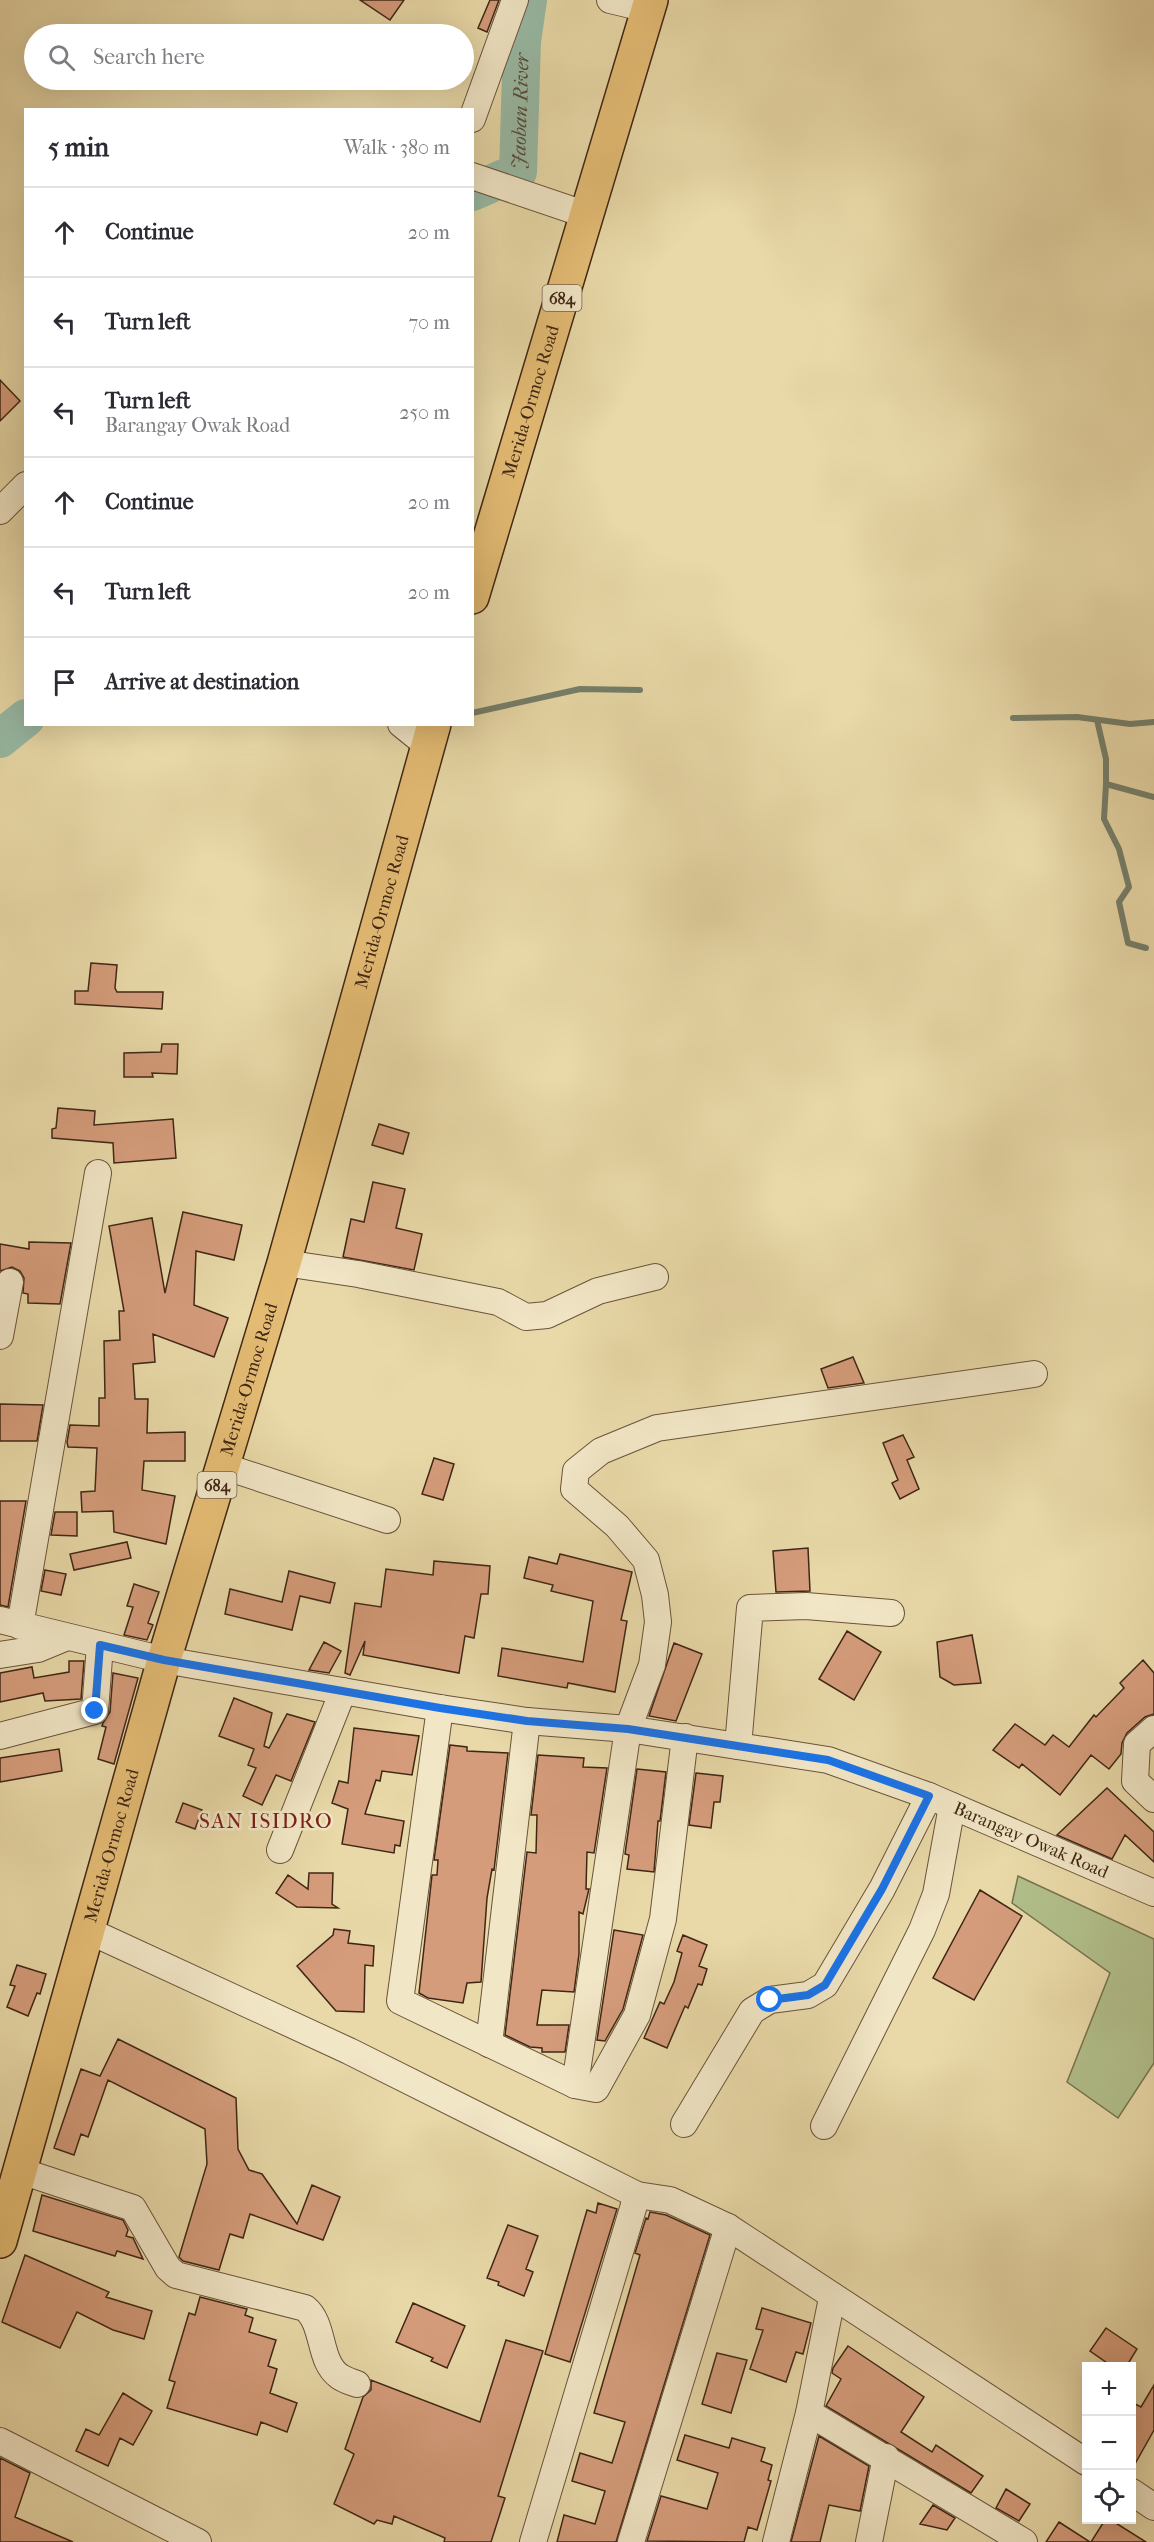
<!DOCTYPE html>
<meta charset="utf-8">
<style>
body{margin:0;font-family:"IM FELL French Canon",serif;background:#f7f7f7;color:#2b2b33}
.controls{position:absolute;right:18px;bottom:18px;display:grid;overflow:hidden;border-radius:0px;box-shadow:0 6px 24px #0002}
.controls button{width:54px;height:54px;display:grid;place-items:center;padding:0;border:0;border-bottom:2px solid #e1e1e2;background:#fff;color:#2b2b33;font:30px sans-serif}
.stop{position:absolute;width:18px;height:18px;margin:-14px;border:4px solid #1a73e8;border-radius:50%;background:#fff}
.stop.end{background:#1a73e8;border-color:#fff;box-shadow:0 2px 6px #0008}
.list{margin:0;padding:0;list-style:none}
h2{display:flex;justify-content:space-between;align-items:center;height:78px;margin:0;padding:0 24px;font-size:26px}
h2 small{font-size:20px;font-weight:400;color:#7c7c81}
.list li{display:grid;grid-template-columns:39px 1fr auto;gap:18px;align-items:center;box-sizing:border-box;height:90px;padding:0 24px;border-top:2px solid #e1e1e2}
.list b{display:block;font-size:22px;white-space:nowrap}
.list p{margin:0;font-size:20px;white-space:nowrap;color:#7c7c81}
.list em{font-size:20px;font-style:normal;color:#7c7c81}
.icon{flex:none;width:33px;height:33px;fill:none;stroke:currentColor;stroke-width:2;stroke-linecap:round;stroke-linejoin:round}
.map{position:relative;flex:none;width:1154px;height:2542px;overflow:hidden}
.search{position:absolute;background:#fff;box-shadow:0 6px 24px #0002;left:24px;top:24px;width:450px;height:66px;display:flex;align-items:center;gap:15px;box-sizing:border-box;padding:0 21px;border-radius:33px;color:#7c7c81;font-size:22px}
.panel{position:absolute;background:#fff;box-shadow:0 6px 24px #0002;left:24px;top:108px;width:450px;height:618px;border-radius:0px}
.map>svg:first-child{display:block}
.green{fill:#b2c08b;stroke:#787350;stroke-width:1.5}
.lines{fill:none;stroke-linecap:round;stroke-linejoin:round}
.stream{stroke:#747f6b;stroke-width:6}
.river{stroke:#98baa5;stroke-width:38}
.building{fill:#d59c7b;stroke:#3f2615;stroke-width:1.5}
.minor-casing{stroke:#6a533a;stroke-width:28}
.highway-casing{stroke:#3f2615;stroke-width:36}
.minor{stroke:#f1e6c6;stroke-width:26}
.highway{stroke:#e4bc74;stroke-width:33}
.route{stroke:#1a73e8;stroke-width:8}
.labels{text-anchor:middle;stroke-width:5;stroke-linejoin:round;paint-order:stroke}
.shield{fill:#f1e6c6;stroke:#74604a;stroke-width:1.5}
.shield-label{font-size:16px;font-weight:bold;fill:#3f2615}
.street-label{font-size:18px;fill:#3f2615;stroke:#f1e6c6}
.water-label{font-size:20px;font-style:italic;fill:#554b39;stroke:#f1e6c6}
.quarter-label{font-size:21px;letter-spacing:1.5px;fill:#7a1f14;stroke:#f1e6c6}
</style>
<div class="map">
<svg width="1154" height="2542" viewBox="0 0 1154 2542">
<rect width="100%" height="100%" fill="#e9d9a8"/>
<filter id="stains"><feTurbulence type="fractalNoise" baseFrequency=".00333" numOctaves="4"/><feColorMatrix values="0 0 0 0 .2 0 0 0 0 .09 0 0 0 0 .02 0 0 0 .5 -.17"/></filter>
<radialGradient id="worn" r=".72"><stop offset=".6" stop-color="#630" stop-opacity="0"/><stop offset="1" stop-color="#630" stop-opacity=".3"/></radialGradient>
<!-- green -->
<path class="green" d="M1018,1876l136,63v124l-36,55 -51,-36 43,-109 -98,-70z"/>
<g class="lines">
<!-- stream -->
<path class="stream" d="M472,713l108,-24 60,1
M1013,718l64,-1 53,7 24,-2
M1097,720l9,39v25l48,13
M1106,784l-2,35 15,30 10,38 -10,15 9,41 18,5"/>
<!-- river -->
<g class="river">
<path id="s1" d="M472,192l46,-20 4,-131 6,-41"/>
<path d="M0,739l26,-21"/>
</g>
</g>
<!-- building -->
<path class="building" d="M360,0h44l-14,20z
M490,0h9l-12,32 -9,-4z
M0,380l20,21 -20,20z
M91,963l26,2 -2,23 2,4h46l-1,17 -87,-5v-13h13z
M162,1044h16l-1,30 -25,-1 1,4h-29v-24l37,-1z
M58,1108l37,3 -1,14 79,-6 3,39 -62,5 -1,-20 -61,-5v-9l4,-1z
M379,1124l30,9 -6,21 -31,-9z
M373,1182l32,7 -9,39 26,6 -8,36 -71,-13 8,-38 13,3z
M183,1212l59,13 -8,35 -38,-9 -2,54 34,13 -14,39 -61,-23 2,28 -22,2 2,35h13l-1,34 38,-1v29h-41l-2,29 33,6 -9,48 -52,-12 -1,-21 -31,1 -1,-20 14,-1 2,-43 -29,-1 -1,-5 3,-17 29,1v-28h6l-1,-57 16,-1 -1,-29h5l-15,-85 43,-8 13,75z
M29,1242l42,1 -11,61 -32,-1v-9l-5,-1 1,-15 -4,-7 -8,-4 -12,4v-27l29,5z
M853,1357l11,26 -36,5 -7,-19z
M0,1404l43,1 -6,36h-37z
M903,1435l11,22 -7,3 12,29 -19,10 -8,-16 6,-3 -15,-37z
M434,1458l20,6 -11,36 -21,-6z
M0,1501h26l-18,106 -8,-2z
M55,1512h22v24l-26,-1z
M127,1542l4,16 -57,12 -4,-16z
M808,1548l2,43 -34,1 -3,-41z
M560,1554l72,18 -11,48 6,1 -12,71 -47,-9 -1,5 -69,-12 4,-28 81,14 10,-61 -42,-10 2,-6 -29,-7 5,-21 28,7z
M434,1561l56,5 -2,28h-7l-7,44 -9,-2 -6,37 -96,-18 2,-14 -15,34 -5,-2 10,-70 26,4 5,-38 47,6z
M45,1570l21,4 -5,21 -20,-4z
M289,1571l46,12 -5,20 -30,-7 -8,34 -67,-16 5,-25 52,13z
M134,1584l25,8 -11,31 5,2 -6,15 -23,-5 9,-28 -6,-1z
M847,1631l34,21 -27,48 -35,-21z
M972,1635l9,48 -27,2 -14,-8 -3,-35z
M324,1642l17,9 -12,22 -20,-3z
M674,1643l28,11 -26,67 -27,-5z
M1143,1660l11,13v41l-9,3 -18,16 -5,10 -1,11 -12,15 -18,-14 -31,40 -38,-31 -3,4 -26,-18 22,-26 30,21 8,-10 16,12 25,-32 2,2 28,-29 -4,-5z
M69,1661h15l-3,38 -36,2 -2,-8 -43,9v-29l32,-6 2,11 35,-6z
M113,1673l25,5 -24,86 -16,-5 8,-32 -4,-1 1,-3 7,-11z
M234,1698l38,15 -8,33 5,2 18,-34 28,8 -24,59 -15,-6 -14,30 -19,-9 13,-28 -8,-3 6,-16 -35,-13z
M354,1728l65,8 -7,39 -30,-4 -2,10 -4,-1 -11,34 39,7 -4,25 -5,-1 -1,8 -52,-9 6,-35 -16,-6 7,-22 9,2z
M450,1745l17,2v4l41,2 -14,117 -2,-1 -5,29 -6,84 -14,1 -4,20 -35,-5 -9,-5 13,-118h5l1,-15h-4z
M59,1749l3,22 -62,11v-24z
M538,1755l46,3 -1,9 24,1 -13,85 -7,-1 -1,37h3l-6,25 -4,-2v42l-5,38 -32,-2 -5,35h32l-4,27h-23v-4l-12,-1 -25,-12 22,-183 9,1 1,-38h-6z
M637,1769l29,3 -6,49h-2l-4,51 -27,-3 2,-14 -4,-1z
M696,1773l27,3 -3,26h-6l-3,26 -22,-3z
M1107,1788l47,44v30l-29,-27 -13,24 -55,-24z
M183,1803l19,7 -7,19 -19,-7z
M309,1873h24l-1,31 6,4 -41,-1 -21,-14 12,-18 20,14z
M980,1890l42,26 -48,84 -41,-22z
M334,1929l16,2 -2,12 26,3 -1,20 -8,-1 -1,47 -28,-1 -39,-45 36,-31z
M614,1930l29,5 -20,74 -18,32 -8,-1z
M683,1935l24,10 -8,21 8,3 -5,16 -4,-1 -10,24 -3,-2 -18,42 -23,-10 16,-36 4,2 10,-22 8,-29 -5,-2z
M17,1965l29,9 -6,20 -3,-1 -9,23 -21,-9 8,-21 -5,-1z
M118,2039l118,59 2,51 11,21 13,4 35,50 15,-39 28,12 -17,43 -73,-26 -7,24 -13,-4 -11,36 -36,-9 -4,-4 28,-93 -2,-35 -97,-49 -20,57 -7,-3 -7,21 -20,-7 27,-79 19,7z
M42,2195l81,25 5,10 -2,6 7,2 10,21 -26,-8 -2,5 -82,-25z
M598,2203l19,6 -47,153 -25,-8 42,-144 9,3z
M650,2212l16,3 44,20 -94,307h-59l7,-27 31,9 10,-33 -33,-10 8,-28 32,10 13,-41 -31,-9 46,-158 -5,-2 11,-35 2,1z
M508,2225l30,11 -12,33 7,3 -9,24 -26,-11 1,-3 -12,-4z
M25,2255l84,37 -3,5 46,14 -8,28 -31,-9 -36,-18 -17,36 -58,-26z
M200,2297l47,12 -2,6 8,3 -4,14 27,8 -8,26 9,3 -7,24 27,10 -10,29 -26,-10 -4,13 -90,-27 8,-26 -6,-2 20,-67 6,2z
M413,2303l52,23 -18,42 -16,-7 2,-3 -37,-16z
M762,2308l49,15 -8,31 -7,-2 -10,30 -36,-13 13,-39 -7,-1z
M1106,2328l31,21 -11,18h-13l-23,-16z
M506,2340l37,11 -45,145 7,2 -14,44h-47l1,-4 -51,-22 -2,8 -15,-4 -3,4 -40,-20 20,-50 -9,-5 18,-52 8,-7v-10l109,42z
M848,2346l76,51 -23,35 31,20 4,-7 47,31 -12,17 -145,-87 15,-27 -9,-6 1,-5z
M717,2353l30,7 -16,53 -29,-9z
M1154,2385v45l-23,41v-69l10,5z
M123,2393l29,18 -19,34 -13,-7 -12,28 -32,-15 10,-22 13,6z
M685,2435l44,13 3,-10 33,10 -4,13 11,4 -4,15 3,1 -14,49 -9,-3 -4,15 -97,-1 14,-45 46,13 11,-36 -41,-13z
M819,2436l50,30 -9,45 -31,-6 -9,37h-29z
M0,2458l30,15 -15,44 58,25h-73z
M1006,2489l24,15 -11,17 -23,-13z
M933,2505l22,13 -8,12 -27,-6z
M1105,2520h6l35,22h-55z
M1059,2522l31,20h-44z"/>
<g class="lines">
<!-- minor casing -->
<g class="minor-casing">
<g id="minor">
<path d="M610,0l38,9"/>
<path d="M472,119l43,-119"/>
<path d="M472,176l115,39"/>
<path d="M0,511l26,-26"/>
<path d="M401,724l26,21"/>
<path d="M284,1263l74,11 140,28 28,15 21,-2 51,-24 57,-14"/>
<path d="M0,1336l10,-54"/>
<path d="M223,1466l164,54"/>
<path id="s2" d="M0,1620l164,40 276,48 87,13 101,8 200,31 101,36 225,97"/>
<path d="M20,1626l78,-453"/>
<path d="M0,1655l38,-6 29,-12"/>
<path d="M440,1708l-40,293 175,84 21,4 41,-74 26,-96 22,-182"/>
<path d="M1154,1729l-17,15 -2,37 19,18"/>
<path d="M0,1736l95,-25 5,-66"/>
<path d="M738,1746l12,-138 56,-2 85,7"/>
<path d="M280,1850l63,-159"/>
<path d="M89,1931l260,120 288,144 33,5 58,27 358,235"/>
<path d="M489,2044l38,-323"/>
<path d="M575,2085l53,-356 24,-64 6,-43 -3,-27 -9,-35 -29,-34 -43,-37 2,-18 25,-20 56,-23 377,-54"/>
<path d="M684,2124l68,-113 18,-11 38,-5 17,-10 57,-96 47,-93"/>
<path d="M824,2126l98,-196 14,-36 16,-88"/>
<path d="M21,2171l112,37 35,60 8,7 129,33c20,16 13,53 34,68 5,4 13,6 18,8"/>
<path d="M809,2413l215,129"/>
<path d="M0,2441l198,101"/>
<path d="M1132,2492l22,15"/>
<path d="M533,2542l104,-347"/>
<path d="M631,2542l97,-315"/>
<path d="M776,2542l33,-129 23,-115"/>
<path d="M869,2542l17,-85"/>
</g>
</g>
<!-- highway casing -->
<g class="highway-casing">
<g id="highway">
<path id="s3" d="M472,597l179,-597"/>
<path id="s4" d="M0,2241l164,-581 120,-397 150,-539"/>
</g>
</g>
<!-- minor -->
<use href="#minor" class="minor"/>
<!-- highway -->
<use href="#highway" class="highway"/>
</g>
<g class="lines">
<!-- route -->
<path class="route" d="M95,1711l5,-66 64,15 276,48 87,13 101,8 200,31 101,36 -47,93 -57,96 -17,10 -38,5"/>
</g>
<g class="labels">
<!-- shield labels -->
<g class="shield">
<rect x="542.5" y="285" width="39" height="26" rx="4.5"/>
<rect x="197.5" y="1472" width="39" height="26" rx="4.5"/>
</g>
<g class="shield-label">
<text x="562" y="304">684</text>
<text x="217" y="1491">684</text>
</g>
<!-- street labels -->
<g class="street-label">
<text dy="6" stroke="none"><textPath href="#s3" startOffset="204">Merida-Ormoc Road</textPath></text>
<text dy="6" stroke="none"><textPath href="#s4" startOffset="1383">Merida-Ormoc Road</textPath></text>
<text dy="6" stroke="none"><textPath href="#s4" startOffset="897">Merida-Ormoc Road</textPath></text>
<text dy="6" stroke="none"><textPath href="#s2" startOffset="1059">Barangay Owak Road</textPath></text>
<text dy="6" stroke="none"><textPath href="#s4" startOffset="411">Merida-Ormoc Road</textPath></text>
</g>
<!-- water labels -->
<g class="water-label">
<text dy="7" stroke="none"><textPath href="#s1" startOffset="111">Jaoban River</textPath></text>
</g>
<!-- quarter labels -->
<g class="quarter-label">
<text x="266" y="1828">SAN ISIDRO</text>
</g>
</g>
<rect width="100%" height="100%" filter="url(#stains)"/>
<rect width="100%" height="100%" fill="url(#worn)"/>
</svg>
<div class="controls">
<button>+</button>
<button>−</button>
<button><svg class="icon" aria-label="locate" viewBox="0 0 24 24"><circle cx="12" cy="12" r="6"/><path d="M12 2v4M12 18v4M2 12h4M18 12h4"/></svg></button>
</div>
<div class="stop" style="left:770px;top:2000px"></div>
<div class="stop end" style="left:95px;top:1711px"></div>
<div class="search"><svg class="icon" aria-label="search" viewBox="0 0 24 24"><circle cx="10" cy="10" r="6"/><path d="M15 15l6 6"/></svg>Search here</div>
<section class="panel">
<h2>5 min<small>Walk · 380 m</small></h2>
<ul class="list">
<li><svg class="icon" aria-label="ahead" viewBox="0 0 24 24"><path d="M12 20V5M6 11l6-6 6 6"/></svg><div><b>Continue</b></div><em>20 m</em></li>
<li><svg class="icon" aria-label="left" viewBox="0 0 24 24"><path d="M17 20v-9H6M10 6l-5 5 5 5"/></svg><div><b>Turn left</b></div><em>70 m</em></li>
<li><svg class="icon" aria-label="left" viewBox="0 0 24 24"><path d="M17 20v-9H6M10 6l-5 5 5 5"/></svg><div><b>Turn left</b><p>Barangay Owak Road</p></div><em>250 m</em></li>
<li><svg class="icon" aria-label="ahead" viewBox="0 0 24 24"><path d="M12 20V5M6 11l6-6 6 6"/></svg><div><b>Continue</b></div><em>20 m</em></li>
<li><svg class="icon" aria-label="left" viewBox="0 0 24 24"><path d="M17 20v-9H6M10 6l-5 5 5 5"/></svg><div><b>Turn left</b></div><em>20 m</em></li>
<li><svg class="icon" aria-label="arrive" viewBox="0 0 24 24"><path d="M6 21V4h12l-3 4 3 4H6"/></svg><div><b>Arrive at destination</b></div></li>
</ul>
</section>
</div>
